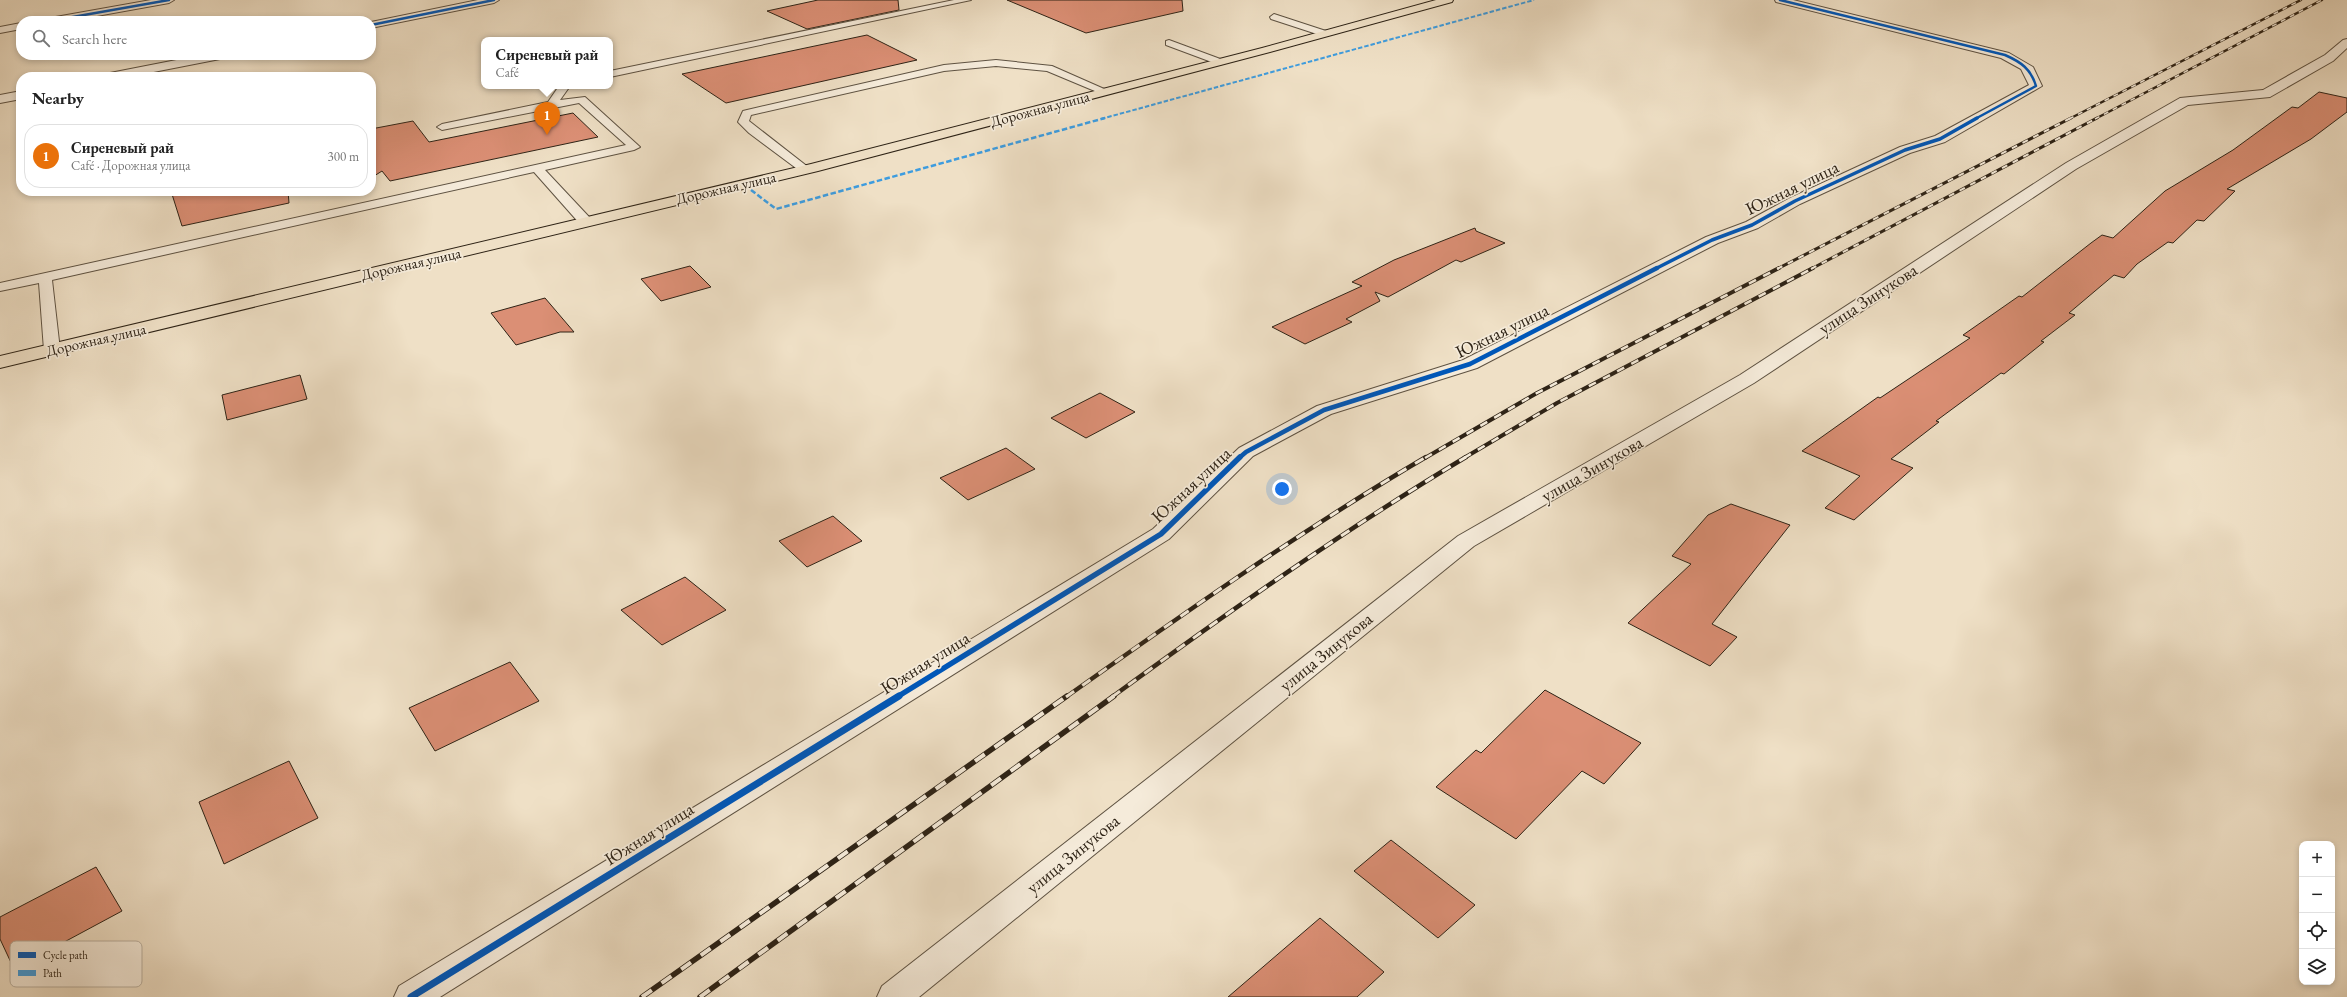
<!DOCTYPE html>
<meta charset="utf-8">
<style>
body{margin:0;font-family:"EB Garamond",serif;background:#f2f2f2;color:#222}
.controls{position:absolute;right:12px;bottom:12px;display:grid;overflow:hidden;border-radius:8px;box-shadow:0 2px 6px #0003}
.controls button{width:36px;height:36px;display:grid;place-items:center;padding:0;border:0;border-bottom:1px solid #e0e0e0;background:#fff;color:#222;font:20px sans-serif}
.you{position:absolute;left:1282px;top:489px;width:14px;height:14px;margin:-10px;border:3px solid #fff;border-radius:50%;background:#1a73e8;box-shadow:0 0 0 6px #1a73e833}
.badge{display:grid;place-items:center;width:26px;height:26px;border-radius:50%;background:#2563eb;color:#fff;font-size:13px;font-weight:700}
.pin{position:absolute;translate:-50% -33px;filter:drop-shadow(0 1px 2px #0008)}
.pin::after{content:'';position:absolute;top:21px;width:14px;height:12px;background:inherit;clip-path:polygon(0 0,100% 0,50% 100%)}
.popup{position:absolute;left:481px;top:37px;width:132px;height:52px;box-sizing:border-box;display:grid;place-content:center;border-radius:8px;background:#fff;filter:drop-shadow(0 1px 3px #0005);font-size:13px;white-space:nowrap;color:#767676}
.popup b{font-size:15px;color:#222}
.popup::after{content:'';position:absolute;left:50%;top:100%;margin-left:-8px;border:8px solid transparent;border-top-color:#fff}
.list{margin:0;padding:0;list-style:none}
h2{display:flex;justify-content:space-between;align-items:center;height:52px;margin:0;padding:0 16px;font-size:17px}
h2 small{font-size:13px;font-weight:400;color:#767676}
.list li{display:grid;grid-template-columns:26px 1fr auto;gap:12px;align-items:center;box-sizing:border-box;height:64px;margin:0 8px 8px;padding:0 8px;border:1px solid #e0e0e0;border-radius:16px}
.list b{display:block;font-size:15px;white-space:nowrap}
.list p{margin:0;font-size:13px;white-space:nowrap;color:#767676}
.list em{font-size:13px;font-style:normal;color:#767676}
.icon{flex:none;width:22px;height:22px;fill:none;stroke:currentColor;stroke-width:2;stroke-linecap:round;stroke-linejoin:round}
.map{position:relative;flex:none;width:2347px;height:997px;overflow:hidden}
.search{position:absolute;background:#fff;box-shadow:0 2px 6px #0003;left:16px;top:16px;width:360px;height:44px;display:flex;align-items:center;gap:10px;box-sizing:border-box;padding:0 14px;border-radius:16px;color:#767676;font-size:15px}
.panel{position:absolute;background:#fff;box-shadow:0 2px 6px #0003;left:16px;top:72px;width:360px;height:124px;border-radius:16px}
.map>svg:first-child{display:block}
.building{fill:#db8f75;stroke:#2e2316}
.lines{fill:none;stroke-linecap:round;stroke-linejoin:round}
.lane-casing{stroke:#5e5242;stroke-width:2}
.street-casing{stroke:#5e5242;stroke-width:2}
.primary-casing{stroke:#2e2316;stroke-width:2}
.lane{fill:#f5ebda;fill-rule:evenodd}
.street{fill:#f5ebda;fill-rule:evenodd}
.primary{fill:#efe0c6;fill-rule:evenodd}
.rail-far4-casing{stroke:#2e2316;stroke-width:2.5}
.rail-far3-casing{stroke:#2e2316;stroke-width:3}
.rail-far2-casing{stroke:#2e2316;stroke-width:4}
.rail-far1-casing{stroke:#2e2316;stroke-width:4.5}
.rail-casing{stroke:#2e2316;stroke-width:5.5}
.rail-far4{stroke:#f5ebda;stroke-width:1.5;stroke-dasharray:5;stroke-linecap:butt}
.rail-far3{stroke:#f5ebda;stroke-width:2;stroke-dasharray:6;stroke-linecap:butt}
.rail-far2{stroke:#f5ebda;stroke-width:2.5;stroke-dasharray:8;stroke-linecap:butt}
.rail-far1{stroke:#f5ebda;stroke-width:3;stroke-dasharray:10;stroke-linecap:butt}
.rail{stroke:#f5ebda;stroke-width:4;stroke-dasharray:12;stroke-linecap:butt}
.quiet-far1{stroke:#3d9cdf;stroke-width:2;stroke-dasharray:4.5 2;stroke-linecap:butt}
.quiet{stroke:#3d9cdf;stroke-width:2.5;stroke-dasharray:5.5 2.5;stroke-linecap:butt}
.cycleway-far4-casing{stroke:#f5ebda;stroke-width:4}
.cycleway-far3-casing{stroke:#f5ebda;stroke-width:5}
.cycleway-far2-casing{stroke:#f5ebda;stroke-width:6}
.cycleway-far1-casing{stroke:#f5ebda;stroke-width:8}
.cycleway-casing{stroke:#f5ebda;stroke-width:10}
.cycleway-far4{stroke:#0057b8;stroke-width:2.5}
.cycleway-far3{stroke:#0057b8;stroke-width:3.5}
.cycleway-far2{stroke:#0057b8;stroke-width:4.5}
.cycleway-far1{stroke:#0057b8;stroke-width:5.5}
.cycleway{stroke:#0057b8;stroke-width:7}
.labels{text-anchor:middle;stroke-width:3.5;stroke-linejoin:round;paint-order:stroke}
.far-street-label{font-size:15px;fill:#2e2316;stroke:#f5ebda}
.street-label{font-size:18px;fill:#2e2316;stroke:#f5ebda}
.key{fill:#f5ebda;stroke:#b9af9f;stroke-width:1}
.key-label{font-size:11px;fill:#2e2316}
</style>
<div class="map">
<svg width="2347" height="997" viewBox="0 0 2347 997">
<rect width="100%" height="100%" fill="#efe0c6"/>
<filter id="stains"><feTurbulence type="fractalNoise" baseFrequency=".005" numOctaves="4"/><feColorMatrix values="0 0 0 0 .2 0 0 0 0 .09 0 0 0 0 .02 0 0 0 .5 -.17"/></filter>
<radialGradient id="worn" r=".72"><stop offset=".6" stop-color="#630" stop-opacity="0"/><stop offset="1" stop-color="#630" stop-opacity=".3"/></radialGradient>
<!-- building -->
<path class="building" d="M818,0h80l1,10 -92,19 -40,-18z
M1007,0h175l1,11 -97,22z
M867,35l50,25 -191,43 -44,-29z
M2319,92l28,6v14l-36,27 -84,50 8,2 -31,30 -7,-1 -24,23 -5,-1 -31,22 -13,14 -10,-3 -45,38 6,2 -34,26 3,1 -40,32 -3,-1 -65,48 3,1 -48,37 22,9 -59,52 -29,-12 35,-32 -58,-25 76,-54 2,1 90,-60 -7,-3 56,-39 3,1 69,-54 11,-8 11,3 52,-47 68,-41 59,-43 6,1z
M573,113l25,24 -208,44 -8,-10 -11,7v-49l42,-8 16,21z
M171,191h117l1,12 -107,23z
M1475,228l1,3 29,12 -44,19 -5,-2 -68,37 -13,-5 5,9 -34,18 6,3 -47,22 -33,-17 90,-41 -10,-4 42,-22z
M690,266l21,21 -50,14 -20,-22z
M545,298l29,34h-14l-44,13 -25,-32z
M300,375l7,24 -80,21 -5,-25z
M1100,393l35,19 -49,26 -35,-20z
M1006,448l29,21 -67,31 -28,-22z
M1731,504l59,21 -78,99 25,13 -27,29 -82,-43 63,-59 -19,-8 36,-41z
M833,516l29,25 -55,26 -28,-26z
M685,577l41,33 -64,35 -41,-35z
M510,662l29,39 -104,50 -26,-43z
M1545,690l96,53 -37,41 -22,-13 -66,68 -80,-52 40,-37 5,3z
M289,761l29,57 -94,46 -25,-62z
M1391,840l84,65 -37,33 -84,-67z
M96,867l26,44 -108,58 -14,-30v-22z
M1320,918l64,54 -27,25h-129z"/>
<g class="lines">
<!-- lane casing -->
<g class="lane-casing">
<path id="lane" d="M954,0h17l-361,77v-6z
M1274,14l55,18 2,2 -8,2 -52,-17 -1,-2z
M1169,40l54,20 2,2 -5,3 -3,-1 -51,-19v-4z
M996,60l56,6 59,26 -1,2h-8l-55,-23 -51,-5 -52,5 -193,44 -2,6 59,46 2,3 -6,4 -55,-41 -11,-11 5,-11 4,-1 197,-45z
M559,86h11l-10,14 25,-3 55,50 -6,3 -89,20 46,49 1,3 -1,3h-10l-47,-53 -482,108 8,70 -8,5 -8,-5 -5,-67 -39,8v-8l626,-138 -47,-42 -137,27 -5,-3 5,-3 106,-22z"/>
</g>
<!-- street casing -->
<g class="street-casing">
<path id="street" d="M151,0h23l-5,3 -100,18h-24l5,-3z
M478,0h21l-5,3 -123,25v-6z
M1775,0h18l216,53 24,14 9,19 -97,56 -35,11 -110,51 -42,24 -40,15 -241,125 -146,46 -78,42 -84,83 -729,458h-46l5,-11 754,-457 86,-81 78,-42 146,-46 243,-123 40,-15 44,-24 110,-51 35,-11 94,-51 -8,-16 -20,-11 -225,-56z
M21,23v6l-21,4v-6z
M2347,39v9l-14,13 -63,36 -82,8 -112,64 -322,214 -280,163 -555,451h-42l5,-11 576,-450 282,-161 326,-212 114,-65 83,-8 62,-35 18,-15z
M202,55h24l-6,4 -92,18h-24l6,-4z
M21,91v8l-21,4v-8z"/>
</g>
<!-- primary casing -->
<g class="primary-casing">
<path id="primary" d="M1436,0h17l-1,2 -182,50 -452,119 -818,197v-12l811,-192 451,-116z"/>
</g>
<!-- lane -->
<use href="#lane" class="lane"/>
<!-- street -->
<use href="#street" class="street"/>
<!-- primary -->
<use href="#primary" class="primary"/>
<!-- rail-far4 casing -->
<g class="rail-far4-casing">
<path id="rail-far4" d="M2069,119l232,-119
M2095,119l227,-119"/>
</g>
<!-- rail-far3 casing -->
<g class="rail-far3-casing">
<path id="rail-far3" d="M1777,269l294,-151
M1811,269l286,-151"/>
</g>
<!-- rail-far2 casing -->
<g class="rail-far2-casing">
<path id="rail-far2" d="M1425,458l112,-65 242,-125
M1464,458l93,-55 256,-135"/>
</g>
<!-- rail-far1 casing -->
<g class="rail-far1-casing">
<path id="rail-far1" d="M1066,697c117,-83 236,-167 360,-240
M1112,697c115,-84 232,-167 354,-240"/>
</g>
<!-- rail casing -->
<g class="rail-casing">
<path id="rail" d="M642,997l425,-301
M700,997l414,-301"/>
</g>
<!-- rail-far4 -->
<use href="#rail-far4" class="rail-far4"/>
<!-- rail-far3 -->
<use href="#rail-far3" class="rail-far3"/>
<!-- rail-far2 -->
<use href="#rail-far2" class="rail-far2"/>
<!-- rail-far1 -->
<use href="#rail-far1" class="rail-far1"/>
<!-- rail -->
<use href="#rail" class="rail"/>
<!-- quiet-far1 -->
<path class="quiet-far1" d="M1101,119l433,-119"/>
<!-- quiet -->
<path class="quiet" d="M751,190l25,19 329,-91"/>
<!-- cycleway-far4 casing -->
<g class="cycleway-far4-casing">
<path id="cycleway-far4" d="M1780,0l225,55c16,7 26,14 31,31l-61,33
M50,21l119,-21
M371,25l123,-25"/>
</g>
<!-- cycleway-far3 casing -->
<g class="cycleway-far3-casing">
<path id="cycleway-far3" d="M1655,269l57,-29 40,-15 43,-24 110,-51 35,-11 37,-21"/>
</g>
<!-- cycleway-far2 casing -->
<g class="cycleway-far2-casing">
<path id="cycleway-far2" d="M1239,458l7,-6 78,-42 146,-46 187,-96"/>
</g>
<!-- cycleway-far1 casing -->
<g class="cycleway-far1-casing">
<path id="cycleway-far1" d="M897,697l264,-163 79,-77"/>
</g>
<!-- cycleway casing -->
<g class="cycleway-casing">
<path id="cycleway" d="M411,997l488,-301"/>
</g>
<!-- cycleway-far4 -->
<use href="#cycleway-far4" class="cycleway-far4"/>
<!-- cycleway-far3 -->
<use href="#cycleway-far3" class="cycleway-far3"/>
<!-- cycleway-far2 -->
<use href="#cycleway-far2" class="cycleway-far2"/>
<!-- cycleway-far1 -->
<use href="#cycleway-far1" class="cycleway-far1"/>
<!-- cycleway -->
<use href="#cycleway" class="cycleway"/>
</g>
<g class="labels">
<!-- far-street labels -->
<g class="far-street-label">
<text transform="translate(1040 109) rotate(-15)" y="5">Дорожная улица</text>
<text transform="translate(726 188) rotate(-13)" y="5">Дорожная улица</text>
<text transform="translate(411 264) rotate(-13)" y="5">Дорожная улица</text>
<text transform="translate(96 340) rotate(-13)" y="5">Дорожная улица</text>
</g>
<!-- street labels -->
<g class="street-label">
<text transform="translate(1792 188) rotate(-26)" y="6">Южная улица</text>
<text transform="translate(1868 299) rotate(-33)" y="6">улица Зинукова</text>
<text transform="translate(1502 331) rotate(-26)" y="6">Южная улица</text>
<text transform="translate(1592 469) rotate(-30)" y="6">улица Зинукова</text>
<text transform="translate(1191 485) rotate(-43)" y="6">Южная улица</text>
<text transform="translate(1326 652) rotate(-39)" y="6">улица Зинукова</text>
<text transform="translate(925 663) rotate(-32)" y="6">Южная улица</text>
<text transform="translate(649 834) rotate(-32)" y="6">Южная улица</text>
<text transform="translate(1073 854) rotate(-39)" y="6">улица Зинукова</text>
</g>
</g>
<!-- legend -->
<rect x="10" y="941" width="132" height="46" rx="6" class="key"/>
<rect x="18" y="952" width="18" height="6" fill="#0057b8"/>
<rect x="18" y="970" width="18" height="6" fill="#3d9cdf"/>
<g class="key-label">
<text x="43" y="959">Cycle path</text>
<text x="43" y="977">Path</text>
</g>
<rect width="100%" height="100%" filter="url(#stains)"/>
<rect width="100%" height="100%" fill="url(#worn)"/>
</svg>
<div class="controls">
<button>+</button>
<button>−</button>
<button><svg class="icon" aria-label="locate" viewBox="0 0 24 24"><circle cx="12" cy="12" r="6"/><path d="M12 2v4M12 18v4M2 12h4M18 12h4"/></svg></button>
<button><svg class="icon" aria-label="layers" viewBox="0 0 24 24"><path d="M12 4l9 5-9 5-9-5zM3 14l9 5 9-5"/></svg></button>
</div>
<div class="you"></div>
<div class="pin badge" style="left:547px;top:135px;background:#e8710a">1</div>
<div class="popup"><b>Сиреневый рай</b>Café</div>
<div class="search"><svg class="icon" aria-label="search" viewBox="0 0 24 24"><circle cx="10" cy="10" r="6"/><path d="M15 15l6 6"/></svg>Search here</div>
<section class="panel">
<h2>Nearby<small></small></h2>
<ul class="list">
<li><span class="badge" style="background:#e8710a">1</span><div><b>Сиреневый рай</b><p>Café · Дорожная улица</p></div><em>300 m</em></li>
</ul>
</section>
</div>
